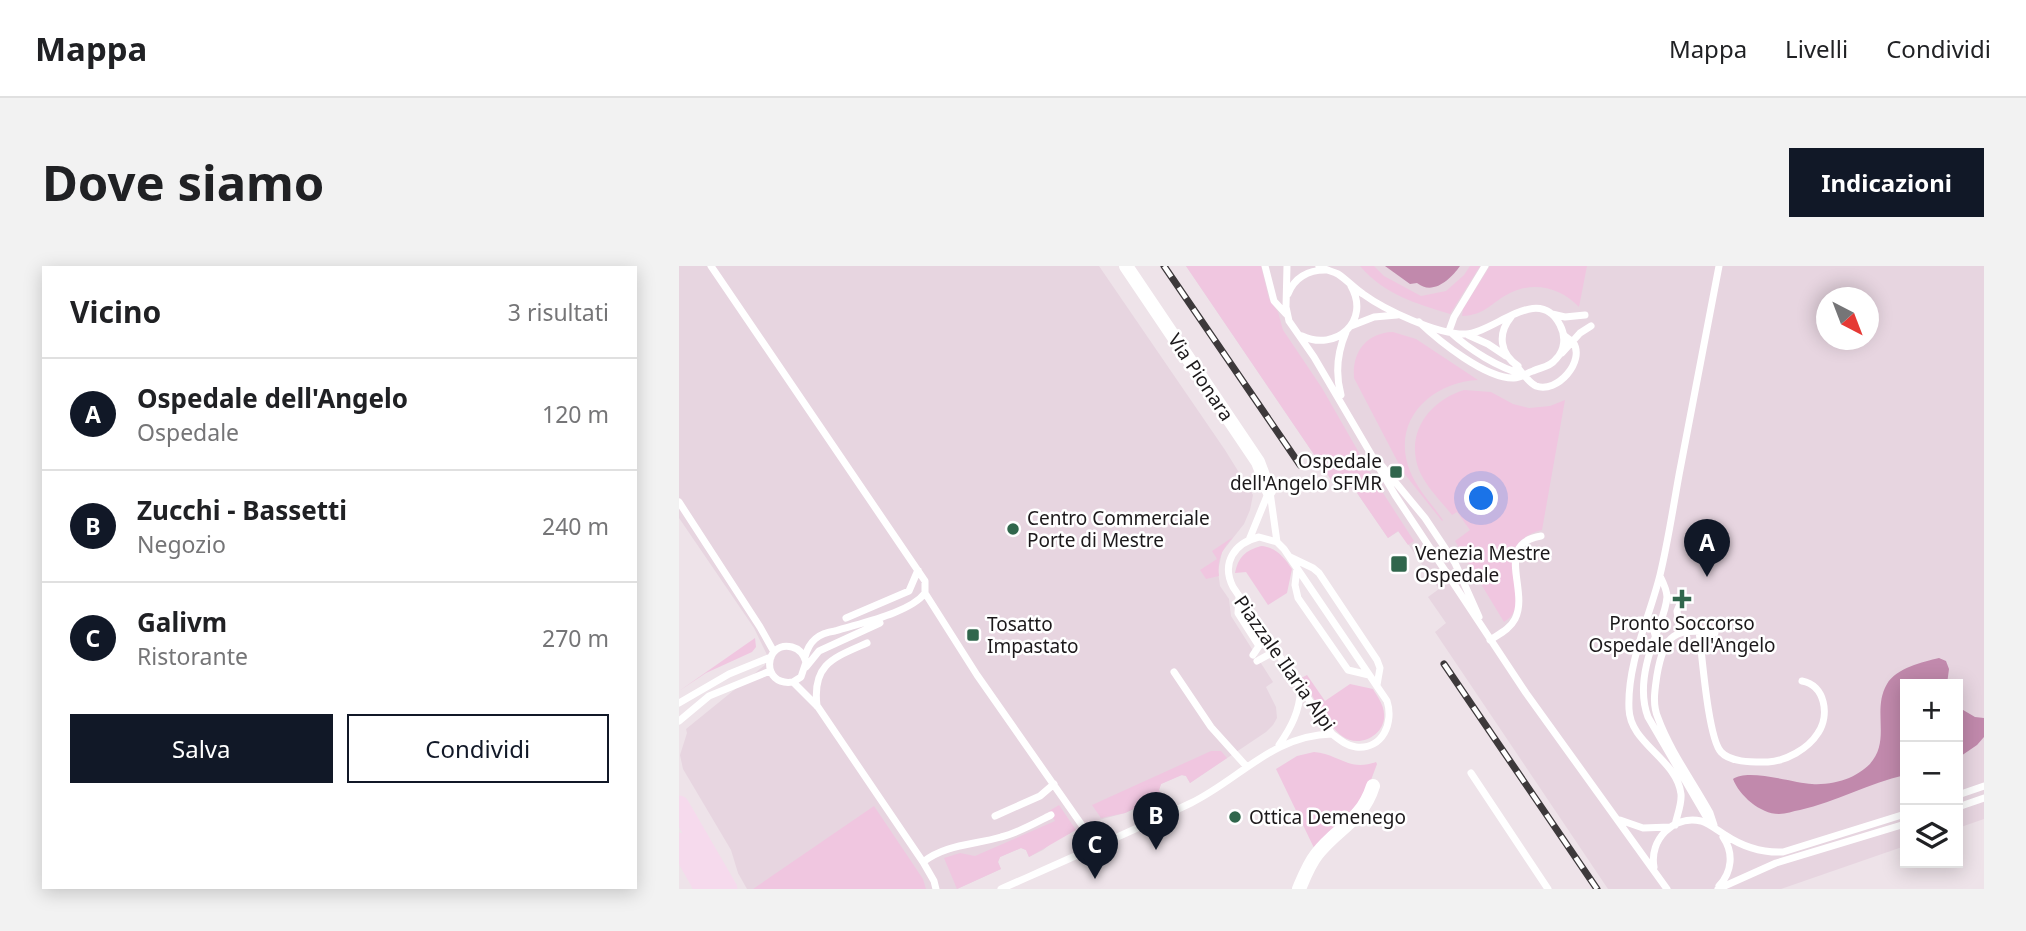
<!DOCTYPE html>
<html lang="it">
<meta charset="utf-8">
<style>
body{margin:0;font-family:"Noto Sans",sans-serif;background:#f2f2f2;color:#202124}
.controls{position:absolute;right:21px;bottom:21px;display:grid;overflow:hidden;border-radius:0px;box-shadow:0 4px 18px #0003}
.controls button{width:63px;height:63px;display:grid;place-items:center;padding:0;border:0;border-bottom:2px solid #e0e0e0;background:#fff;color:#202124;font:35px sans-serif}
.compass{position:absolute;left:1137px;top:21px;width:63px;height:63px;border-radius:50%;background:#fff;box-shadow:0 4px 18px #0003;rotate:138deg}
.you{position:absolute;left:803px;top:233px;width:24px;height:24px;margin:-18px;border:5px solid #fff;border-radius:50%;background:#1a73e8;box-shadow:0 0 0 10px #1a73e833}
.badge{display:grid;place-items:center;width:46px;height:46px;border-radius:50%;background:#111827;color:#fff;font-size:23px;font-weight:700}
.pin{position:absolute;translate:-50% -58px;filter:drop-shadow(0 2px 4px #0008)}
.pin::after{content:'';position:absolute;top:37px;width:24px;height:21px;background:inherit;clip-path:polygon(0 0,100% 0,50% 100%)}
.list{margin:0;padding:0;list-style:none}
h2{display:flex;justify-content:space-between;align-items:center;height:91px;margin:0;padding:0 28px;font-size:30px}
h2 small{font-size:23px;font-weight:400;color:#757577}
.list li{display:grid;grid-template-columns:46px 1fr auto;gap:21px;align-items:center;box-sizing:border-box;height:112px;padding:0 28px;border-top:2px solid #e0e0e0}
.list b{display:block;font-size:26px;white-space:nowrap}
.list p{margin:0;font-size:23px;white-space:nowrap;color:#757577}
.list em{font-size:23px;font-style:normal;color:#757577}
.actions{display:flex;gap:14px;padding:21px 28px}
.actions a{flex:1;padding:16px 0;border:2px solid #111827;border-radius:0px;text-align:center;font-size:24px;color:#111827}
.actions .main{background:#111827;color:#fff}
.icon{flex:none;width:38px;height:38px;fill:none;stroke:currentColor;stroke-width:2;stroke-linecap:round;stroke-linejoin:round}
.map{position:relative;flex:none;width:1305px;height:623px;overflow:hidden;border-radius:0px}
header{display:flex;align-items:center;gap:42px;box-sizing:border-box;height:98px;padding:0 35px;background:#fff;border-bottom:2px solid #e0e0e0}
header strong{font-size:33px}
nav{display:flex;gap:38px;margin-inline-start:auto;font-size:24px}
.intro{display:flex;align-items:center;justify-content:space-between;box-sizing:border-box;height:168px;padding:0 42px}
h1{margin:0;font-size:49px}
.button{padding:18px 32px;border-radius:0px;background:#111827;color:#fff;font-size:24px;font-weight:700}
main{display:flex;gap:42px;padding:0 42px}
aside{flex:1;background:#fff;border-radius:0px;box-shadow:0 4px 18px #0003}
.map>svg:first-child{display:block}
.built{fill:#e7d5e0;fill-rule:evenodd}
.green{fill:#f0c6e0}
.water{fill:#c189ac}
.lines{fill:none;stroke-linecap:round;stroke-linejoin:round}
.lane{stroke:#fff;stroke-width:7}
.street{stroke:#fff;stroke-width:14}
.secondary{stroke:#f6daed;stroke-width:21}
.rail-casing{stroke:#3d393b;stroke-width:7}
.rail{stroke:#fff;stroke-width:4.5;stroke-dasharray:13;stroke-linecap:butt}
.poi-dot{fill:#30664c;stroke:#fff;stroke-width:2.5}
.labels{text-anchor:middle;stroke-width:5;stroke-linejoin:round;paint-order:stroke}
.street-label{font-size:19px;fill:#1c191b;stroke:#fff}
.poi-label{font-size:19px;fill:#1c191b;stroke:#fff;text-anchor:start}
</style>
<header>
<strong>Mappa</strong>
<nav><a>Mappa</a><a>Livelli</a><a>Condividi</a></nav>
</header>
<div class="intro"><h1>Dove siamo</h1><a class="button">Indicazioni</a></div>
<main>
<aside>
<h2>Vicino<small>3 risultati</small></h2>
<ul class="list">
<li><span class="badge">A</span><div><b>Ospedale dell'Angelo</b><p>Ospedale</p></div><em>120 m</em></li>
<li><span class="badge">B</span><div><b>Zucchi - Bassetti</b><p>Negozio</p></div><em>240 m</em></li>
<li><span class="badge">C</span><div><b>Galivm</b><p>Ristorante</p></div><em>270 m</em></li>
</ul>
<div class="actions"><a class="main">Salva</a><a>Condividi</a></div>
</aside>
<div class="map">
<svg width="1305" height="623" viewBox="0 0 1305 623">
<rect width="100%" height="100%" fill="#eee3e9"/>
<!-- built -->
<path class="built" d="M0,0h420l126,184 28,45 -3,15 -6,14 -22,28 -4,19 2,15 9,13 2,17 42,66 -7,5 10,20 1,11 -4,7 -7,7 -76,51 -4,-7 -5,-1 -20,9 -2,6 3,6 -37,17 -30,8 -34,15 -18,14 -14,7 -3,-7 -5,-2 -21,9 -2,5 3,7 -44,20h-210l-9,-16 -7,-23 -48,-81 -3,-14 7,-22 -1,-4 79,-64 3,-8 -14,-29 -75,-110z
M507,0h798v553l-26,9v-144h-53v162l-124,43h-173l-173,-257 11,-9 -18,-26 11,-8 -40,-58 -11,7 -44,-64 -12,7zM1148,32h42v42h-42z"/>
<!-- green -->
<path class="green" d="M507,0h75l8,33 9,13 5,18 39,58 52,91 40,62 -6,4 -10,-14 -10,7 -44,-64 -12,7z
M681,0h14l10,10 37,20 25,-5 18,-16 6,-9h10l-30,48c-35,-11 -65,-19 -90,-48z
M811,0h97l-8,41c-18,-19 -45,-26 -69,-14 -20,10 -24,22 -48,23l1,-7z
M714,66l23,7 62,41c-47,2 -88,41 -68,91 7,18 22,33 33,49l-1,1 -39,-49 -49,-94c-2,-26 12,-45 39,-46z
M785,124l27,2 22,12 16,4 21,-2 15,-6 -23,130c-62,16 -3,72 -38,92l-49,-81 15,-11 -13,-18 -5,3c-11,-14 -26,-28 -33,-45 -14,-37 10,-69 45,-80z
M554,271c-11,12 -16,22 -14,39l-13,3 -6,-9 17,-11 -5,-8z
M582,280c15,1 23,11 31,23l-5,24 -19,12 -22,-33 -11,1c3,-16 11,-23 26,-27z
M76,372l1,9 -4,5 -46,21 -27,18z
M628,409l18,26 25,-17 23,5c4,7 11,16 11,25 2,21 -25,35 -42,22 -15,-11 -30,-42 -41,-58z
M532,485h10l6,7 -37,25 -4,-7 -4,-1 -21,9 -2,6 3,6 -37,17 -24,5 -9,-13z
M635,486c25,2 35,20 62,10l1,2 -12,32 -50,54 -39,-81 21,-13z
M380,539l17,25 -47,27 -3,-7 -5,-2 -21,9 -2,5 3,7 -44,20 -13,-31 16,-5 15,3 80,-35 -6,-10z
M195,540l49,73 3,10h-173z"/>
<!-- water -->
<path class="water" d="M706,0h75c-9,13 -27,30 -43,17l-7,1z
M1260,392l7,3 3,8 -2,15h-42v91c-36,8 -69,27 -105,35 -7,1 -14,4 -21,4 -19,0 -40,-19 -46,-35 15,-11 60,4 79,5 12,1 27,-2 37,-6 53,-24 19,-62 38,-94 9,-16 36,-22 52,-26z
M1279,441l17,10 9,1v19l-7,8 -19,13z"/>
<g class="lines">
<!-- lane -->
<path class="lane" d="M32,0l214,315v12l52,82 109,156 22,10
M586,0l9,35 12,13
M608,0l-1,41 3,14 25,36 81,138 131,198 141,196
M640,0c6,4 13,5 19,8 9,6 16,14 25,20 22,16 75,41 103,40 28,-1 73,-51 94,-9 6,11 5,25 -4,34 -6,8 -14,8 -23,12 -7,2 -11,7 -19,7 -28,1 -75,-37 -95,-56
M806,0l-31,51 -5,14c21,19 49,37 76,44
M609,28c6,-16 20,-24 37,-24
M873,48l13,3 20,-2
M832,51c-14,17 -11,37 7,49
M672,60l23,-9 23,-2
M789,69l20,9 18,12
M623,70c34,16 69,-15 49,-50
M883,87l18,-20 11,-7
M837,100c6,6 13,17 20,20 21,8 50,-25 37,-44 0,0 -9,-6 -9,-7
M662,129c-6,-22 -4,-42 5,-63
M703,200l43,52 30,45 24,54
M591,226l7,50
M0,236l81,125 14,25
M580,271l18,5 7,7 103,152c7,21 -4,49 -31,46 -9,-1 -16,-7 -24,-13l-99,-147c-12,-24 1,-44 26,-50z
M570,274l20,-49
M611,291l23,11 6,5 58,87 3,8 -3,17
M618,302l-2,17 3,13 50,72 21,5
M981,310c3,6 7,14 7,21 -1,13 -7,26 -11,38 -10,25 -18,56 -8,82l63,108
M560,331l-1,16 21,33 -6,9
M167,352l63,-27 9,-21
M960,354l13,3 3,12
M1020,365c3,23 9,107 22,121 10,11 33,10 47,10 18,-1 40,-13 50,-29 12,-18 7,-48 -16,-52
M1001,367l-3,-22 5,-12
M811,374c9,-6 20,-11 25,-21 15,-29 -22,-75 26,-83
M126,391c4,-16 13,-24 30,-26 25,-8 75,-18 90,-38
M578,395l18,-10
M127,401l13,-16 61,-28
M495,406l37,55 36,40
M114,416l8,-5 5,-15c-2,-7 -6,-13 -14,-15 -28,-7 -32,40 1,35l25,25 105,155 11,19 2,8
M0,437l50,-29 42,-17
M138,440c-5,-42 16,-48 50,-63
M0,455l30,-25 61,-25
M600,479c13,-19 20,-33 22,-56
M792,507l77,116
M1279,529l26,-9
M1279,541l26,-9
M316,550l45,-20 14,-12
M941,554l23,8 27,-1
M996,559c2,-10 7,-21 6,-31 -4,-35 -51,-50 -52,-85 -2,-46 20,-90 31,-134 8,-33 13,-67 19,-100 13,-70 27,-139 40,-209
M1035,559l-4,-12c-17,-31 -40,-62 -52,-95 -6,-14 -3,-29 -1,-43 7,-41 18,-48 58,-42
M244,596c23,-18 51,-17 78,-25 17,-4 34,-14 50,-22
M975,601c-5,-27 19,-52 47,-46 9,3 16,9 24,14 18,12 36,18 58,17l122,-38
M1040,620c13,-14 15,-33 4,-49
M322,623c63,-28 127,-56 190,-86 49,-24 82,-68 141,-69
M1039,623l58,-26 129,-39"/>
<!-- street -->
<path class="street" d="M447,0l132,196 11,29
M620,623c5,-12 10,-25 18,-35 20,-26 45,-33 56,-68"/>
<!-- secondary -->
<path class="secondary" d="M0,540l48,83
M0,577l26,46"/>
<!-- rail casing -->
<g class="rail-casing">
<path id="rail" d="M485,0l136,199
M765,398l153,225"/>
</g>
<!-- rail -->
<use href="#rail" class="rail"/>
</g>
<!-- markers -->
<g class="poi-dot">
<rect x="710" y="199" width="14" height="14" rx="3.5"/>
<circle cx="334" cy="263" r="7"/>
<rect x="711" y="289" width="18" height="18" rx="3.5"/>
<path d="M999.5 322.5h7v7h7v7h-7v7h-7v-7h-7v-7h7z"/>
<rect x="287" y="362" width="14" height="14" rx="3.5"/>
<circle cx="556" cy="551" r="7"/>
</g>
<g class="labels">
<!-- street labels -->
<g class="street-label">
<text transform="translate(522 111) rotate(56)" y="7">Via Pionara</text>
<text transform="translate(606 397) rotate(55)" y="7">Piazzale Ilaria Alpi</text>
</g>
<!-- poi labels -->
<g class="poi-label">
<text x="703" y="202" text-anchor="end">Ospedale<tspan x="703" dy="22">dell'Angelo SFMR</tspan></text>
<text x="348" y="259">Centro Commerciale<tspan x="348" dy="22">Porte di Mestre</tspan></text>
<text x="736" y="294">Venezia Mestre<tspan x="736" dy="22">Ospedale</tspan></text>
<text x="1003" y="364" text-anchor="middle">Pronto Soccorso<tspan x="1003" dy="22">Ospedale dell'Angelo</tspan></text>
<text x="308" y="365">Tosatto<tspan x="308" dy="22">Impastato</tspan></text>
<text x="570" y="558">Ottica Demenego</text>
</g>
</g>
</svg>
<div class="controls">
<button>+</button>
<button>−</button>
<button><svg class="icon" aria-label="layers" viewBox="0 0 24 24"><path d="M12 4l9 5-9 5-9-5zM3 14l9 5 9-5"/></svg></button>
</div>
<svg class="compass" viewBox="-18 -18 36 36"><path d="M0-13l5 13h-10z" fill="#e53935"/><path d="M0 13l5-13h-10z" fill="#757577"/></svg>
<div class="you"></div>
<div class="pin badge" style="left:1028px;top:311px">A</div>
<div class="pin badge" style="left:477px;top:584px">B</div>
<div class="pin badge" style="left:416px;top:613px">C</div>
</div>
</main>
